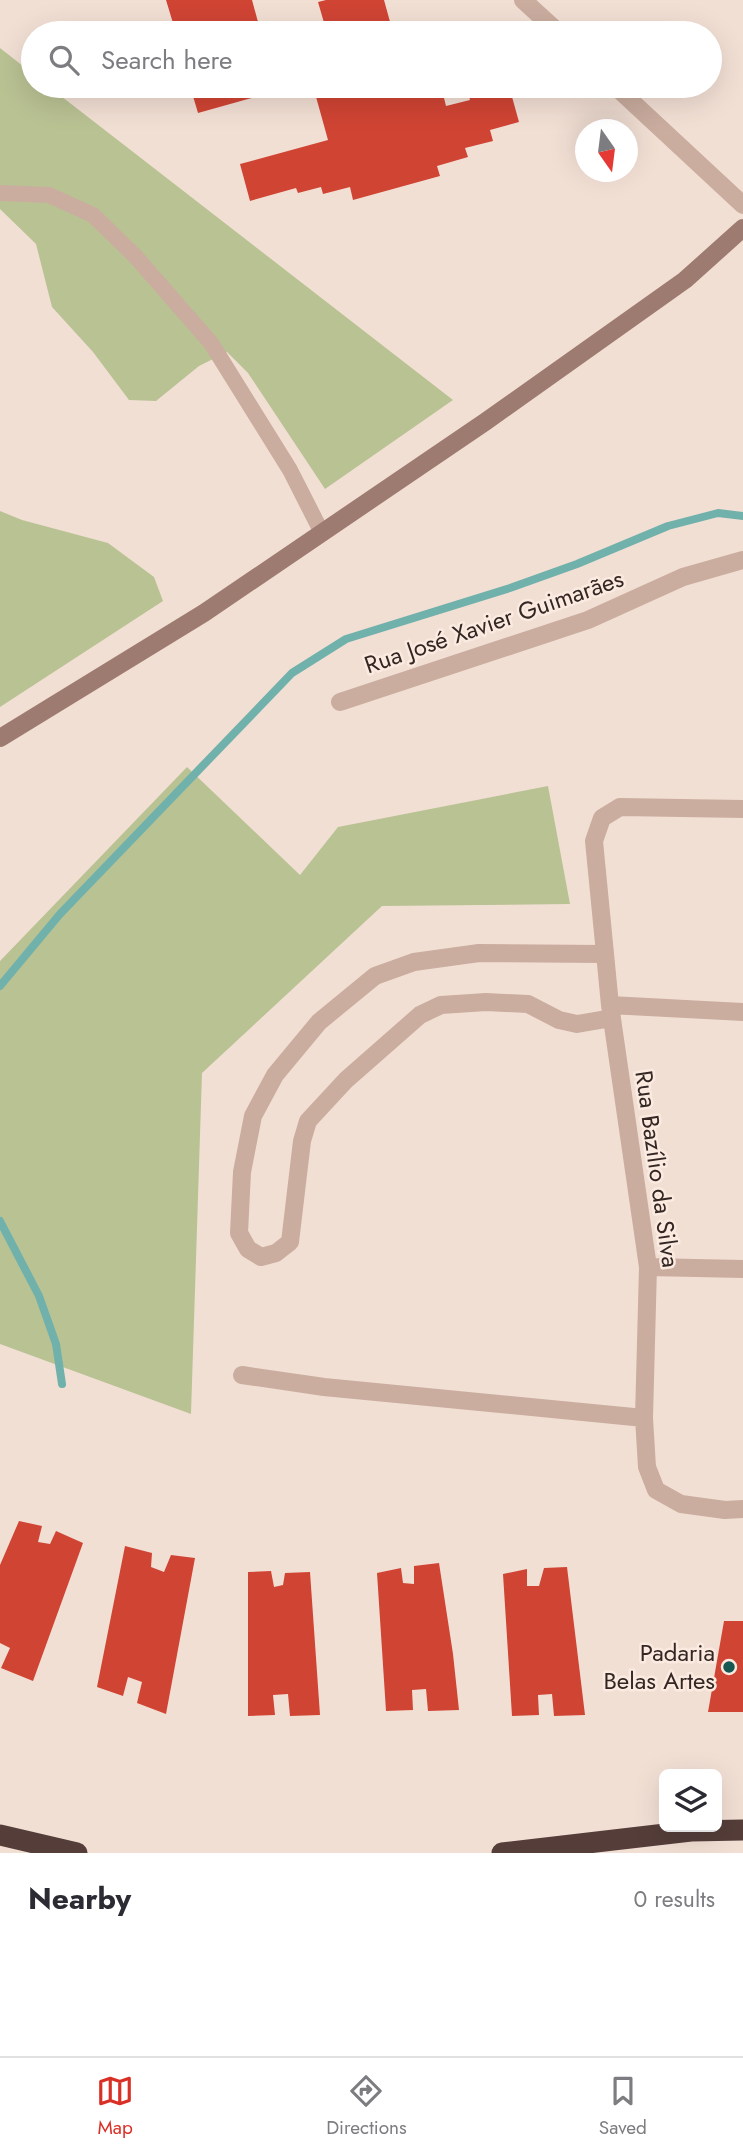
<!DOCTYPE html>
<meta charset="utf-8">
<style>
body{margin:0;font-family:Jost,sans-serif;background:#f2f2f3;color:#2b2b33}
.controls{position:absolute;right:21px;bottom:21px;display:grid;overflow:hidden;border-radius:10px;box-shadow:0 7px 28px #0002}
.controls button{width:63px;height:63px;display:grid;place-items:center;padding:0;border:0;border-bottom:2px solid #e1e1e2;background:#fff;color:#2b2b33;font:35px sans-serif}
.compass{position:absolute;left:575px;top:119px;width:63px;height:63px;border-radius:50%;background:#fff;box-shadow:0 7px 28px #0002;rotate:166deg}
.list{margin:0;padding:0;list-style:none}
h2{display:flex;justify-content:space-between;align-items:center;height:91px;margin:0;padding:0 28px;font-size:30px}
h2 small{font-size:23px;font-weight:400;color:#7c7c81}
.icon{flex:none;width:38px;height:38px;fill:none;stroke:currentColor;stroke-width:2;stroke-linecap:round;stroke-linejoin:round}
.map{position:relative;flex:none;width:743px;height:1853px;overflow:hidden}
.search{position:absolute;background:#fff;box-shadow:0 7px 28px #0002;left:21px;right:21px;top:21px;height:77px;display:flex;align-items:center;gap:18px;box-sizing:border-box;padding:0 24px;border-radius:38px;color:#7c7c81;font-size:26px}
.sheet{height:203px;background:#fff}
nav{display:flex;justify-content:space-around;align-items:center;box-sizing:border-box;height:98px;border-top:2px solid #e1e1e2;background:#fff;font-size:19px;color:#7c7c81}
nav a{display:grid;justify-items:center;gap:4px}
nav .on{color:#d93025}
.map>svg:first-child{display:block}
.green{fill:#b9c293}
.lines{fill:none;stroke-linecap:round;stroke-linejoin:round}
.stream{stroke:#71b1ab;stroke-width:8}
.building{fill:#d04434}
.service{stroke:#caad9f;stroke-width:16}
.minor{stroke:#caad9f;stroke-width:18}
.tertiary{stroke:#caad9f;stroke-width:18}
.secondary{stroke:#9e7b71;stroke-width:18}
.motorway{stroke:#553e3a;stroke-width:21}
.poi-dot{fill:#175752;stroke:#faeae0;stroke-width:2.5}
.labels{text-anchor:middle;stroke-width:5;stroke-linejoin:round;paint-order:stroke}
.street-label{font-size:24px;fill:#332623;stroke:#faeae0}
.poi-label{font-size:24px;fill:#332623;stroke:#faeae0;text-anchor:end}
</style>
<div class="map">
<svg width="743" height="1853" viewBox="0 0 743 1853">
<rect width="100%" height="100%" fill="#f2dfd4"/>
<!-- green -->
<path class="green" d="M0,48l33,26v12h15l405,314 -128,89 -77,-116 -21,-21 -28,14 -43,35 -27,-1 -36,-48 -41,-45 -16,-63 -36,-35z
M0,511l22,9 86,23 46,34 9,24 -163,106z
M187,767l113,108 38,-48 210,-41 22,118 -188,2 -180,167 -11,341 -191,-70v-383z"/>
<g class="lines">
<!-- stream -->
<path class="stream" d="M0,986l60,-72 232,-241 54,-34 164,-51 67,-24 91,-38 50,-13 25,3
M0,1221l39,75 17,48 6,40"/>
</g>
<!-- building -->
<path class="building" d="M166,0h86l9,33h-85z
M326,0h58l8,29 31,-8 4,12h-100l-9,-31z
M190,86h86l1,5 -79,22z
M313,86h128l5,20 24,-6 -2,-7 25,-7h16l10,36 -29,8 3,11 -28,7 3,9 -31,9 3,10 -87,24 -3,-13 -27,7 -2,-7 -23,6 -2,-5 -46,13 -10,-37 88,-24z
M19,1521l23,5 -4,16 12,2 6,-13 27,12 -50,138 -32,-13 9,-20 -10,-5v-78z
M125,1546l27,7 -1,14 13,5 7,-17 24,3 -29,156 -29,-11 5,-21 -14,-5 -5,19 -26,-9z
M439,1563l14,91 6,56 -31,1 -2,-22 -14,1 1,20 -27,1 -9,-138 24,-5 2,15 11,1v-18z
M567,1567l18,148 -31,1 -2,-22 -14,1 1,20 -27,1 -9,-142 24,-5v17h12l5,-18z
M271,1571l3,16 9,-2 2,-12 25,-1 10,143 -30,1 -2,-22 -15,1 2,20 -27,1v-144z
M724,1621h19v91h-35z"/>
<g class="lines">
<!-- service -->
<path class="service" d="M0,193l49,2 44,20 43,42 75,86 79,127 32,63"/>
<!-- minor -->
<path class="minor" d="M340,702l248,-82 95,-43 60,-17
M743,809l-123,-2 -18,11 -8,23 16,164 38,262 -4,151 3,49 9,23 25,14 44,6 18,-1
M605,954l-126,-1 -65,9 -39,14 -56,46 -44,53 -22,41 -11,56 -3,61 9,16 13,8 15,-4 14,-11 12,-101 6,-20 38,-41 74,-65 21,-10 45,-3 42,2 31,16 18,4 35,-6
M610,1005l133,7
M648,1267l95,2
M242,1375l82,12 320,31"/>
<!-- tertiary -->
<path class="tertiary" d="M523,0l36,33
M615,86l128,119"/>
<!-- secondary -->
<path class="secondary" d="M0,738l204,-125 281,-191 200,-142 58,-52"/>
<!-- motorway -->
<path class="motorway" d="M0,1835l77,18
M502,1853l189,-22 52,-1"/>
</g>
<!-- markers -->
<circle class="poi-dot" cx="729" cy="1667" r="7"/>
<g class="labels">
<!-- street labels -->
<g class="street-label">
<text transform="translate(494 622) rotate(-19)" y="8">Rua José Xavier Guimarães</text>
<text transform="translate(657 1169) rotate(82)" y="8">Rua Bazílio da Silva</text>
</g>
<!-- poi labels -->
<g class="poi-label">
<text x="715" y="1661">Padaria<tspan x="715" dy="28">Belas Artes</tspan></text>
</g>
</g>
</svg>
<div class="controls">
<button><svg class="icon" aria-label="layers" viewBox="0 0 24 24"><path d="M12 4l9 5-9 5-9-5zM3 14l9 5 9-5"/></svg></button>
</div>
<svg class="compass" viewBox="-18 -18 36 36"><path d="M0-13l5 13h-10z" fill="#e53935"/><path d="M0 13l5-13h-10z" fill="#7c7c81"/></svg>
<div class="search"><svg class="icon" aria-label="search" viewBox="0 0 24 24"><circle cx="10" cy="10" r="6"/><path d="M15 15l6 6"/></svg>Search here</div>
</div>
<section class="sheet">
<h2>Nearby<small>0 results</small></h2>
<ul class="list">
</ul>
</section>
<nav>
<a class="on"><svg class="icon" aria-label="map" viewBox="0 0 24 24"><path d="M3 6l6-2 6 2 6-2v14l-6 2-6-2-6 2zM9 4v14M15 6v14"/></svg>Map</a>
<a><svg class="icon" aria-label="directions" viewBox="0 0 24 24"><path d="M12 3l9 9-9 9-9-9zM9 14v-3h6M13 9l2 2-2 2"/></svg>Directions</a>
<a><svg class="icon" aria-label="saved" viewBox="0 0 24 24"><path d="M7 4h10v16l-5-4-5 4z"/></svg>Saved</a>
</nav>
